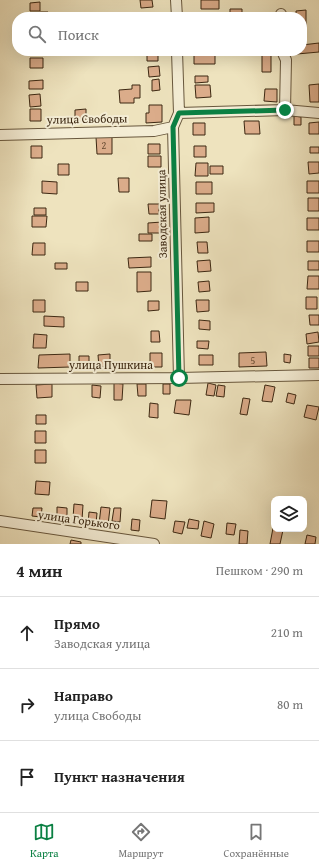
<!DOCTYPE html>
<html lang="ru">
<meta charset="utf-8">
<style>
body{margin:0;font-family:"Gentium Book Plus",serif;background:#f2f2f2;color:#222}
.controls{position:absolute;right:12px;bottom:12px;display:grid;overflow:hidden;border-radius:8px;box-shadow:0 4px 16px #0002}
.controls button{width:36px;height:36px;display:grid;place-items:center;padding:0;border:0;border-bottom:1px solid #e0e0e0;background:#fff;color:#222;font:20px sans-serif}
.stop{position:absolute;width:12px;height:12px;margin:-9px;border:3px solid #0b8043;border-radius:50%;background:#fff}
.stop.end{background:#0b8043;border-color:#fff;box-shadow:0 1px 4px #0008}
.list{margin:0;padding:0;list-style:none}
h2{display:flex;justify-content:space-between;align-items:center;height:52px;margin:0;padding:0 16px;font-size:17px}
h2 small{font-size:13px;font-weight:400;color:#767676}
.list li{display:grid;grid-template-columns:26px 1fr auto;gap:12px;align-items:center;box-sizing:border-box;height:72px;padding:0 16px;border-top:1px solid #e0e0e0}
.list b{display:block;font-size:15px;white-space:nowrap}
.list p{margin:0;font-size:13px;white-space:nowrap;color:#767676}
.list em{font-size:13px;font-style:normal;color:#767676}
.icon{flex:none;width:22px;height:22px;fill:none;stroke:currentColor;stroke-width:2;stroke-linecap:round;stroke-linejoin:round}
.map{position:relative;flex:none;width:319px;height:544px;overflow:hidden}
.search{position:absolute;background:#fff;box-shadow:0 4px 16px #0002;left:12px;right:12px;top:12px;height:44px;display:flex;align-items:center;gap:10px;box-sizing:border-box;padding:0 14px;border-radius:16px;color:#767676;font-size:15px}
.sheet{height:268px;background:#fff}
nav{display:flex;justify-content:space-around;align-items:center;box-sizing:border-box;height:56px;border-top:1px solid #e0e0e0;background:#fff;font-size:11px;color:#767676}
nav a{display:grid;justify-items:center;gap:2px}
nav .on{color:#0b8043}
.map>svg:first-child{display:block}
.building{fill:#dbac8a;stroke:#3c2812}
.lines{fill:none;stroke-linecap:round;stroke-linejoin:round}
.street-casing{stroke:#68573d;stroke-width:12}
.street{stroke:#f4edd5;stroke-width:10}
.route{stroke:#0b8043;stroke-width:5}
.labels{text-anchor:middle;stroke-width:4;stroke-linejoin:round;paint-order:stroke}
.number-label{font-size:10px;fill:#644930}
.street-label{font-size:12px;fill:#3c2812;stroke:#f4edd5}
</style>
<div class="map">
<svg width="319" height="544" viewBox="0 0 319 544">
<rect width="100%" height="100%" fill="#eee3be"/>
<filter id="stains"><feTurbulence type="fractalNoise" baseFrequency=".005" numOctaves="4"/><feColorMatrix values="0 0 0 0 .2 0 0 0 0 .09 0 0 0 0 .02 0 0 0 .5 -.17"/></filter>
<radialGradient id="worn" r=".72"><stop offset=".6" stop-color="#630" stop-opacity="0"/><stop offset="1" stop-color="#630" stop-opacity=".3"/></radialGradient>
<!-- building -->
<path class="building" d="M140,0h12l1,7 -12,1z
M201,0h18v9h-18z
M40,2v9h-10v-8z
M230,9h12v8h-12z
M306,10v22h-4v-15h-6v-6z
M40,12h8l1,4h8v1h-17z
M319,43v9l-22,2v-3h5v-6z
M135,51h23v10h-11v-6h-11z
M194,51h21v13h-21z
M262,51h9v21h-9z
M30,58h13v10h-13z
M159,66l1,10 -11,1 -1,-10z
M195,76h13v6l-13,1z
M159,79l1,11 -8,1v-11z
M43,80v9h-14v-8z
M319,84v18h-9l-1,-17z
M132,85h8v13h-6v5h-14l-1,-13 13,-1z
M195,85h15l1,12 -15,1z
M265,89h12v13l-13,-1z
M40,94l1,12 -11,1 -1,-12z
M149,105h13v17l-16,1v-10h3z
M30,109h11v12h-11z
M86,109v13h-11v-12z
M294,116l7,1v8h-7z
M244,121h15l1,13h-15z
M319,122v12h-10v-11z
M193,123h12v12h-12z
M96,137h16v17h-15z
M148,144h12v10h-12z
M31,146h11v12h-11z
M194,146h12v11h-12z
M310,147h9v6h-9z
M148,156h13v11h-13z
M308,162h11v11l-10,1z
M196,163h12v13h-13z
M58,164h11v11h-11z
M210,166h13v8h-13z
M118,178h11v14h-10z
M42,181l15,1v12l-15,-1z
M307,181h12v12h-12z
M196,182h16v12h-16z
M308,198h11v13h-11z
M196,203h18v9l-18,1z
M148,204h11v10h-10z
M34,208h12v7h-12z
M32,216h15l-1,11h-14z
M209,217v15l-14,1v-15z
M307,218h12v12h-12z
M162,222l1,11h-15v-10z
M139,234h13v7h-13z
M307,241h12v11h-12z
M197,242h10l1,11h-10z
M33,243h12v12h-13z
M151,257v10l-22,1 -1,-10z
M210,260l1,11 -13,1 -1,-11z
M308,261h11v9h-11z
M55,263h12v6h-12z
M137,272h14v19l-14,1z
M308,276h11v13h-12z
M209,281l1,10 -11,1 -1,-10z
M76,282h12v9h-12z
M306,297h11v12h-11z
M33,300h12v12h-12z
M196,300h13v11l-12,1z
M148,301h11v9l-11,1z
M309,315h10v10h-9z
M44,316l20,1v10l-20,-1z
M199,320l11,1v9l-11,-1z
M151,331h8l1,11h-9z
M318,332l1,10 -12,2 -1,-10z
M34,334l13,1 -1,13h-13z
M197,341h12l-1,8 -11,-1z
M308,346h11v10h-11z
M266,352l1,14 -28,1v-14z
M150,353h12v14h-12z
M70,354v13l-32,1 1,-13z
M110,354v12l-11,1 -1,-12z
M284,354l7,1 -1,8 -6,-1z
M199,355h14v10h-14z
M79,356h10v12l-10,1z
M309,358h10v10h-10z
M114,383l9,1 -1,16h-8z
M208,383l8,2 -2,11 -8,-1z
M52,384v13l-15,1 -1,-13z
M137,384h9v12h-8z
M163,384h7v10h-7z
M92,385l9,1 -1,12 -8,-1z
M218,385l7,1 -1,11 -8,-1z
M265,385l10,2 -3,15 -10,-1z
M288,393l8,2 -2,9 -8,-2z
M243,398l7,1 -3,16 -7,-1z
M176,400h15l-2,15 -15,-2z
M150,403l8,1v14l-9,-1z
M307,405l12,2 -3,13 -12,-3z
M36,415h10v9h-10z
M35,431h11v12h-11z
M35,450h11v13h-11z
M36,481l14,1 -1,13 -14,-1z
M152,500l15,1 -2,18 -15,-2z
M74,504l9,1 -1,15 -9,-1z
M57,507l10,1v14h-10z
M101,507l9,1 -2,17 -9,-1z
M33,508h9l-1,9 -9,-1z
M114,508h7l-1,14 -8,-1z
M89,512l8,1 -1,11h-8z
M132,519l8,1 -1,11 -8,-1z
M189,519l10,2 -1,8 -11,-1z
M175,521l10,1 -3,12 -9,-2z
M204,521l10,3 -3,14 -10,-2z
M227,523l9,1 -2,11 -8,-1z
M273,528l1,1 9,1 -3,14h-10z
M240,530l8,1 -1,13h-8z
M307,535l9,2 -1,7h-10z
M71,540l10,2v2h-11z"/>
<g class="lines">
<!-- street casing -->
<g class="street-casing">
<path id="street" d="M176,0l1,17
M281,14v3
M177,51l2,62 -6,14 6,251
M282,51l4,9 -1,50
M179,113l106,-3 34,3
M0,135l154,-4 19,-4
M0,379l179,-1 140,-3
M0,521l154,23"/>
</g>
<!-- street -->
<use href="#street" class="street"/>
</g>
<g class="lines">
<!-- route -->
<path class="route" d="M179,378l-6,-251 6,-14 106,-3"/>
</g>
<g class="labels">
<!-- number labels -->
<g class="number-label">
<text x="104" y="149">2</text>
<text x="253" y="364">5</text>
</g>
<!-- street labels -->
<g class="street-label">
<text transform="translate(87 119) rotate(-1)" y="4">улица Свободы</text>
<text transform="translate(162 214) rotate(-91)" y="4">Заводская улица</text>
<text x="111" y="369">улица Пушкина</text>
<text transform="translate(79 520) rotate(8)" y="4">улица Горького</text>
</g>
</g>
<rect width="100%" height="100%" filter="url(#stains)"/>
<rect width="100%" height="100%" fill="url(#worn)"/>
</svg>
<div class="controls">
<button><svg class="icon" aria-label="layers" viewBox="0 0 24 24"><path d="M12 4l9 5-9 5-9-5zM3 14l9 5 9-5"/></svg></button>
</div>
<div class="stop" style="left:179px;top:378px"></div>
<div class="stop end" style="left:285px;top:110px"></div>
<div class="search"><svg class="icon" aria-label="search" viewBox="0 0 24 24"><circle cx="10" cy="10" r="6"/><path d="M15 15l6 6"/></svg>Поиск</div>
</div>
<section class="sheet">
<h2>4 мин<small>Пешком · 290 m</small></h2>
<ul class="list">
<li><svg class="icon" aria-label="ahead" viewBox="0 0 24 24"><path d="M12 20V5M6 11l6-6 6 6"/></svg><div><b>Прямо</b><p>Заводская улица</p></div><em>210 m</em></li>
<li><svg class="icon" aria-label="right" viewBox="0 0 24 24"><path d="M7 20v-9h11M14 6l5 5-5 5"/></svg><div><b>Направо</b><p>улица Свободы</p></div><em>80 m</em></li>
<li><svg class="icon" aria-label="arrive" viewBox="0 0 24 24"><path d="M6 21V4h12l-3 4 3 4H6"/></svg><div><b>Пункт назначения</b></div></li>
</ul>
</section>
<nav>
<a class="on"><svg class="icon" aria-label="map" viewBox="0 0 24 24"><path d="M3 6l6-2 6 2 6-2v14l-6 2-6-2-6 2zM9 4v14M15 6v14"/></svg>Карта</a>
<a><svg class="icon" aria-label="directions" viewBox="0 0 24 24"><path d="M12 3l9 9-9 9-9-9zM9 14v-3h6M13 9l2 2-2 2"/></svg>Маршрут</a>
<a><svg class="icon" aria-label="saved" viewBox="0 0 24 24"><path d="M7 4h10v16l-5-4-5 4z"/></svg>Сохранённые</a>
</nav>
